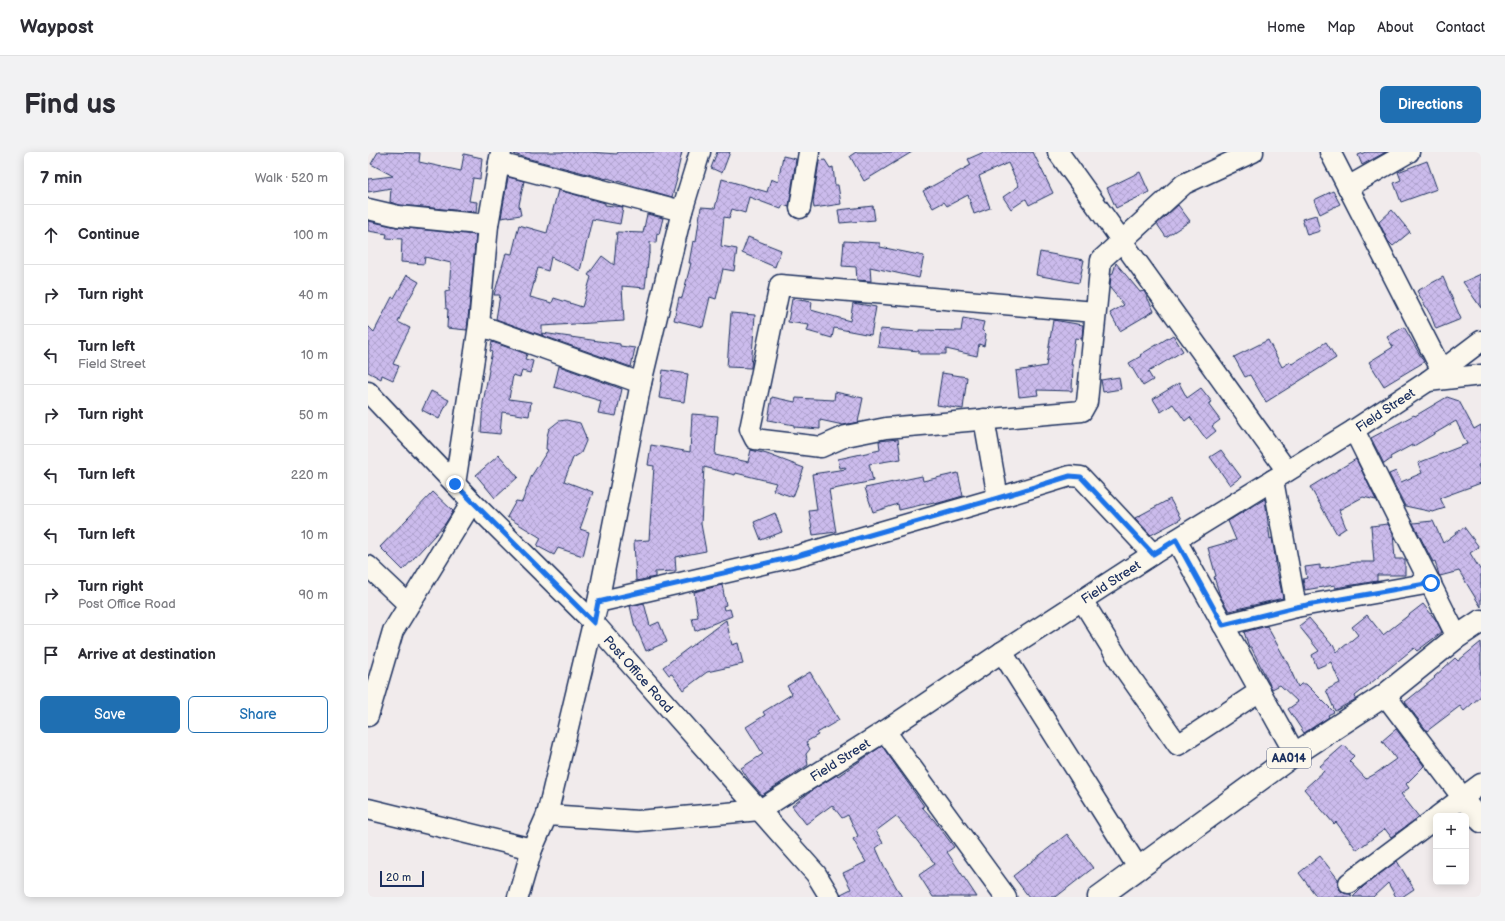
<!DOCTYPE html>
<meta charset="utf-8">
<style>
body{margin:0;font-family:"Balsamiq Sans",sans-serif;background:#f2f2f3;color:#2b2b33}
.controls{position:absolute;right:12px;bottom:12px;display:grid;overflow:hidden;border-radius:6px;box-shadow:0 2px 10px #0003}
.controls button{width:36px;height:36px;display:grid;place-items:center;padding:0;border:0;border-bottom:1px solid #e1e1e2;background:#fff;color:#2b2b33;font:20px sans-serif}
.scale{position:absolute;left:12px;bottom:10px;width:44px;box-sizing:border-box;padding-left:4px;border:2px solid #1b2f5e;border-top:0;font-size:11px;line-height:14px;white-space:nowrap;color:#1b2f5e;-webkit-text-stroke:3px #fbf7ec;paint-order:stroke}
.stop{position:absolute;width:12px;height:12px;margin:-9px;border:3px solid #1a73e8;border-radius:50%;background:#fff}
.stop.end{background:#1a73e8;border-color:#fff;box-shadow:0 1px 4px #0008}
.list{margin:0;padding:0;list-style:none}
h2{display:flex;justify-content:space-between;align-items:center;height:52px;margin:0;padding:0 16px;font-size:17px}
h2 small{font-size:13px;font-weight:400;color:#7c7c81}
.list li{display:grid;grid-template-columns:26px 1fr auto;gap:12px;align-items:center;box-sizing:border-box;height:60px;padding:0 16px;border-top:1px solid #e1e1e2}
.list b{display:block;font-size:15px;white-space:nowrap}
.list p{margin:0;font-size:13px;white-space:nowrap;color:#7c7c81}
.list em{font-size:13px;font-style:normal;color:#7c7c81}
.actions{display:flex;gap:8px;padding:12px 16px}
.actions a{flex:1;padding:9px 0;border:1px solid #1f6fb2;border-radius:6px;text-align:center;font-size:14px;color:#1f6fb2}
.actions .main{background:#1f6fb2;color:#fff}
.icon{flex:none;width:22px;height:22px;fill:none;stroke:currentColor;stroke-width:2;stroke-linecap:round;stroke-linejoin:round}
.map{position:relative;flex:none;width:1113px;height:745px;overflow:hidden;border-radius:6px}
header{display:flex;align-items:center;gap:24px;box-sizing:border-box;height:56px;padding:0 20px;background:#fff;border-bottom:1px solid #e1e1e2}
header strong{font-size:19px}
nav{display:flex;gap:22px;margin-inline-start:auto;font-size:14px}
.intro{display:flex;align-items:center;justify-content:space-between;box-sizing:border-box;height:96px;padding:0 24px}
h1{margin:0;font-size:28px}
.button{padding:10px 18px;border-radius:6px;background:#1f6fb2;color:#fff;font-size:14px;font-weight:700}
main{display:flex;gap:24px;padding:0 24px}
aside{flex:1;background:#fff;border-radius:6px;box-shadow:0 2px 10px #0003}
.map>svg:first-child{display:block}
.building{fill:url(#building-cross-hatch);stroke:#1b2f5e}
.lines{fill:none;stroke-linecap:round;stroke-linejoin:round}
.minor-casing{stroke:#1b2f5e;stroke-width:23}
.highway-casing{stroke:#1b2f5e;stroke-width:25}
.minor{stroke:#fbf7ec;stroke-width:20}
.highway{stroke:#fbf7ec;stroke-width:22}
.route{stroke:#1a73e8;stroke-width:5}
.labels{text-anchor:middle;stroke-width:3;stroke-linejoin:round;paint-order:stroke}
.shield{fill:#fbf7ec;stroke:#5e6b89;stroke-width:1}
.shield-label{font-size:12px;font-weight:bold;fill:#1b2f5e}
.street-label{font-size:13px;fill:#1b2f5e;stroke:#fbf7ec}
</style>
<header>
<strong>Waypost</strong>
<nav><a>Home</a><a>Map</a><a>About</a><a>Contact</a></nav>
</header>
<div class="intro"><h1>Find us</h1><a class="button">Directions</a></div>
<main>
<aside>
<h2>7 min<small>Walk · 520 m</small></h2>
<ul class="list">
<li><svg class="icon" aria-label="ahead" viewBox="0 0 24 24"><path d="M12 20V5M6 11l6-6 6 6"/></svg><div><b>Continue</b></div><em>100 m</em></li>
<li><svg class="icon" aria-label="right" viewBox="0 0 24 24"><path d="M7 20v-9h11M14 6l5 5-5 5"/></svg><div><b>Turn right</b></div><em>40 m</em></li>
<li><svg class="icon" aria-label="left" viewBox="0 0 24 24"><path d="M17 20v-9H6M10 6l-5 5 5 5"/></svg><div><b>Turn left</b><p>Field Street</p></div><em>10 m</em></li>
<li><svg class="icon" aria-label="right" viewBox="0 0 24 24"><path d="M7 20v-9h11M14 6l5 5-5 5"/></svg><div><b>Turn right</b></div><em>50 m</em></li>
<li><svg class="icon" aria-label="left" viewBox="0 0 24 24"><path d="M17 20v-9H6M10 6l-5 5 5 5"/></svg><div><b>Turn left</b></div><em>220 m</em></li>
<li><svg class="icon" aria-label="left" viewBox="0 0 24 24"><path d="M17 20v-9H6M10 6l-5 5 5 5"/></svg><div><b>Turn left</b></div><em>10 m</em></li>
<li><svg class="icon" aria-label="right" viewBox="0 0 24 24"><path d="M7 20v-9h11M14 6l5 5-5 5"/></svg><div><b>Turn right</b><p>Post Office Road</p></div><em>90 m</em></li>
<li><svg class="icon" aria-label="arrive" viewBox="0 0 24 24"><path d="M6 21V4h12l-3 4 3 4H6"/></svg><div><b>Arrive at destination</b></div></li>
</ul>
<div class="actions"><a class="main">Save</a><a>Share</a></div>
</aside>
<div class="map">
<svg width="1113" height="745" viewBox="0 0 1113 745">
<defs>
<pattern id="building-cross-hatch" width="8" height="8" patternUnits="userSpaceOnUse"><rect width="8" height="8" fill="#cbbbec"/><path d="M0 0l8 8M0 8l8-8" fill="none" stroke="#aea1cd"/></pattern>
</defs>
<rect width="100%" height="100%" fill="#f1ebec"/>
<filter id="ink" filterUnits="userSpaceOnUse"><feTurbulence type="fractalNoise" baseFrequency=".025" numOctaves="2"/><feDisplacementMap in="SourceGraphic" scale="8" xChannelSelector="R" yChannelSelector="G"/><feConvolveMatrix kernelMatrix="1 2 1 2 8 2 1 2 1" color-interpolation-filters="sRGB"/></filter>
<g filter="url(#ink)">
<!-- building -->
<path class="building" d="M10,0l42,1 -1,9 42,9 3,-17 18,4 -2,21 -7,-1 -4,23 8,1 -1,10 -76,-7 -10,-3 1,-14 -23,4v-13l25,-3 -22,-12z
M146,0h75l28,2 1,-2h64l-6,26 1,1 -5,18 -65,-19v1l-81,-21 -12,-4z
M349,0h13l-8,21 -11,-5z
M488,0h56l-48,29 -14,-25z
M616,0h49l20,41 -24,12 -3,-6 -15,10 -8,-12 16,-11 -11,-23 -29,13 11,32 -16,6 -6,-19 -21,11 -3,-4 -11,6 -10,-17 48,-26 -3,-6z
M998,0h20l-24,13 -4,-10z
M415,4l13,3 -7,48 -6,-2 -2,4 -32,-12 -4,16 -13,-4 -3,9 -5,-1 -3,29 16,3 -3,22 -11,-2 -7,30 -6,-2 -7,30 -29,-7 5,-23 3,1 9,-35h-2l4,-22 3,1 5,-35 14,1 7,-29 45,13 4,-13 7,3z
M457,8l5,8 3,-1 2,18h3l3,19 -27,4 -1,-6 6,-41z
M1059,9l10,28 -36,13 -7,-19 7,-3 -3,-8z
M772,20l9,20 -33,16 -9,-20z
M140,25l16,4 -5,24 2,10 -20,3z
M190,38l47,13v2l18,2 -3,17 -28,-5 -12,52 -29,-14 -3,14 -10,-3 -8,29 22,6 2,-5 28,9 9,-30 -3,-2 14,-19 12,9 3,-33 26,1 4,-19 16,4 -4,16 -2,-1 -1,10 -6,-1v11h-1l-4,35 -23,-2 2,35 -82,5v9v-2l78,11v2l15,2 -4,19 -135,-48 4,-24h-6l12,-42 6,1 7,-29 28,8z
M965,39l7,13 -20,10 -6,-14z
M810,53l12,16 -24,16 -9,-13z
M505,54l2,14 -35,3 -2,-13z
M1024,58l18,22 -17,14 -5,-5 -9,-19z
M948,63l4,16 -13,4 -5,-16z
M0,69l29,6 79,8 -9,95 -20,-2 1,-19h-2l-1,-17 4,-1 2,-28 -26,-6 -1,7 -23,-2 1,-23 -16,-1 1,-4 -19,-3z
M380,85l33,13 -6,17 -33,-14z
M476,89l36,2v4l44,9 -5,22 -49,-11 1,14 -14,-1 -1,-13 -14,-1z
M672,100l44,8 -5,23 -43,-8z
M748,111l24,29 4,-1 10,20 -34,20 -10,-18 14,-8 -14,-17 1,-14 2,-1z
M1113,122v34l-18,-26z
M39,123l12,7 -13,22 -8,18 12,6 -9,18 -8,18 6,2 -6,14 -11,-5 -1,4 -13,-7v-46l6,6 18,-35 2,1z
M1075,125l18,42 -25,10 -5,-13 -14,-25z
M424,147l20,3 -1,8 39,11 3,-18 23,4 -5,28 -37,-7 -2,10 -25,-7 2,-6 -21,-3z
M363,161l24,2 -4,53 -24,-1z
M595,166l21,4 -2,8 4,4 -2,12 -5,-2 -2,12 -31,-7v5h-27v-3l-41,-4 2,-18 39,3v-2l42,1z
M685,168l30,5 -1,14 -7,-1 -4,27h2l-1,26 -35,-1 1,5 -19,2 -3,-26 30,-5z
M1036,175l20,35 -40,24 -15,-24 24,-15 -6,-10z
M805,183l10,16 -35,21 5,8 -10,6 -14,-23 12,-7 -1,-1z
M900,188l14,27 8,-5 2,2 34,-22 10,16 -70,44 -16,-27 -5,2 -11,-20z
M124,190l35,12 -2,5 8,2 -3,12 -8,-2 -2,6 -7,-2 -4,24 22,3 -2,14 -27,-4 -2,22 -19,-2 2,-29 6,-33 -1,-1 4,-17 -2,-1z
M191,214l63,23 -6,27 -18,-3 3,-12 -47,-14z
M295,218l25,4 -4,28 -25,-4z
M574,221l25,4 -4,32 -26,-4z
M751,225l2,12 -18,3 -2,-12z
M811,231l8,15 14,-10 11,14 -4,2 12,16 -8,6 4,5 -10,8 -16,-22 -5,4 -12,-17 -12,8 -8,-13z
M63,239l18,9 -10,19 -17,-9z
M467,240l28,6 -5,24 -15,3 -23,-5v9l-26,-2v-2l-26,-5 4,-23 23,5 1,-4 38,2z
M1079,245l12,4 15,28 7,-4v39l-3,1 3,8v10l-41,15 5,10 -12,4 -28,-6 -16,-32 7,-3 5,11 21,-9 -4,-10 49,-19 -11,-23 -44,26v-2l-22,12 1,2 -7,5 -13,-26 43,-23 1,1z
M324,262l26,2 -3,39 33,7 3,-12 16,4 37,14 -11,29 -20,-7 3,-7 -40,-10 -1,2 -31,-8 -3,57 5,27 -31,6 1,14 -21,1v5l-19,4 -2,-40 15,-1 5,-74 -6,-1 3,-20 39,7z
M198,268l14,3 5,12 1,6 -5,12 -8,5 -9,23 29,11 -13,37 9,3 -6,24 -25,-8 -4,7 -17,-9 4,-8 -34,-21 9,-16 6,1 10,-27 16,-25 -2,-1 1,-13 2,-7 10,-8z
M530,287l3,20 -32,5 4,17 -44,9 7,42 -23,3 -4,-24 8,-1 -5,-36 34,-5 -1,-2 -5,1 -2,-9 42,-9 -1,-9z
M853,298l20,27 -11,8 -20,-28z
M131,303l19,22 -23,21 -19,-23z
M988,307l20,41 -13,-3 -24,13 7,18 -9,6 -27,-47z
M590,321l5,23 -28,8 -1,-2 -35,8 -1,-6 -25,8 -8,-24 57,-12 1,5z
M65,340l20,19 -8,13 -42,46 -23,-23z
M802,347l11,20 -30,16 -16,-17z
M897,347l5,40 2,-1 4,24h-1l8,36 -54,13 -9,-15 -6,-19 2,-1 -8,-28 28,-8 -8,-19z
M407,361l7,19 -21,8 -7,-18z
M1065,369l10,22 21,-16 15,20 -9,6 11,18v36l-22,-36 -19,5 -1,-1 -4,-14 -2,1 -20,-39z
M1020,372l5,9 2,26h10v16h-28v6l-42,7v-3l-30,5 -2,-11 4,-1 -2,-11 15,-2v4l36,-7h18l-3,-36z
M354,433l4,20 -3,1 1,4 6,-1 2,7 -37,15 -3,-13 6,-1 -4,-25z
M276,451l6,23 9,-4 8,20 -21,9 -10,-24h-1l-5,-21z
M1055,452l13,16 6,12 -25,19 -3,-3 -59,48 1,3 -21,12 -9,-21 14,-7 -9,-21 -14,6 -5,-13 7,-4 -20,-25 10,-8 23,27 1,-1 4,8 21,-17 -6,-8 15,-12 16,20z
M358,468l6,25 6,-2 5,21 -36,8 -24,18 -11,-16 -3,1 -6,-8z
M899,474l21,38 10,23 3,-3h5l28,28 -6,3 1,2 -25,16 -16,-24 10,-7 -18,-17 -8,4 -21,-42h-2l-5,-15z
M1113,490v54l-17,15 -4,-5 -33,25 -22,-29 30,-24 -1,-1 21,-19 3,3z
M442,520l29,48 -22,13 1,2 -12,7 4,7 -4,5 2,11 -46,30 -13,-15 -8,-12 22,-14 -17,-27 19,-12 -2,-3 29,-18 -5,-8z
M1028,577l28,37 -18,18 3,4 -8,6 18,23 -28,20 -6,-8 -28,21 -21,-28 -2,2 -30,-35 20,-18 -4,-5 24,-21 10,11 -5,5 17,18 9,-5 21,-15 -14,-18z
M514,594l42,60 -2,1 12,13 20,27 -7,5 30,45h-44l-14,-22 16,-11 -20,-26 -19,-22 -20,15 7,12 -7,5 8,18 18,31h-61v-3l10,-5 -8,-16 23,-11 -13,-23 5,-3 -10,-21 -6,3 -10,-13 -26,19 -14,-18 22,-17 23,-14 1,1z
M699,682l26,34 -37,29h-27l-16,-21z
M952,704l18,23v6l2,5 4,3 6,1 2,3h-35l-18,-24z
M1029,709l17,28 -12,8h-6l-8,-14 -15,14h-20l11,-11z"/>
<g class="lines">
<!-- minor casing -->
<g class="minor-casing">
<g id="minor">
<path d="M690,0l229,319"/>
<path d="M962,0l112,219"/>
<path d="M131,11l183,48"/>
<path d="M980,35l61,-35"/>
<path d="M432,56l9,-56"/>
<path d="M0,57l30,7 90,9"/>
<path d="M727,160l-315,-27 -30,144 5,10 66,8 25,-11 40,-8 196,-17 5,-9 14,-142 83,-76 69,-32"/>
<path d="M111,173l9,-100 13,-73"/>
<path d="M1060,229l53,-6"/>
<path id="s1" d="M0,240l104,110 122,121 222,251 14,23"/>
<path d="M616,267l14,79"/>
<path d="M986,278l103,207"/>
<path d="M905,328l23,127"/>
<path d="M87,332l24,-159 162,58"/>
<path d="M808,388l119,214"/>
<path d="M0,414l40,38"/>
<path d="M714,448l42,68 54,77 82,-54"/>
<path d="M230,450l199,-46 201,-58 72,-22 11,1 72,77"/>
<path d="M855,473l73,-18 135,-24"/>
<path d="M634,500l137,217"/>
<path d="M1017,543l96,127"/>
<path d="M0,564l25,-85 79,-129"/>
<path d="M517,579l121,166"/>
<path d="M0,657l164,40"/>
<path id="s2" d="M179,663l91,6 122,-11 125,-79 117,-79 151,-98 201,-124 74,-49 53,-40"/>
<path d="M1070,664l43,-32"/>
<path d="M981,731l87,-65"/>
<path d="M150,745l14,-48 15,-34 51,-213 43,-219 41,-172 18,-59"/>
</g>
</g>
<!-- highway casing -->
<g class="highway-casing">
<path id="highway" d="M731,745l196,-143 90,-59 72,-58 24,-16"/>
</g>
<!-- minor -->
<use href="#minor" class="minor"/>
<!-- highway -->
<use href="#highway" class="highway"/>
</g>
</g>
<g class="lines" filter="url(#ink)">
<!-- route -->
<path class="route" d="M87,332l139,139 4,-21 199,-46 201,-58 72,-22 11,1 72,77 23,-14 47,85 73,-18 135,-24"/>
</g>
<g class="labels">
<!-- shield labels -->
<rect class="shield" x="899" y="596" width="44" height="20" rx="3"/>
<g class="shield-label">
<text x="921" y="610">AA014</text>
</g>
<!-- street labels -->
<g class="street-label">
<text dy="5" stroke="none"><textPath href="#s2" startOffset="956">Field Street</textPath></text>
<text dy="5" stroke="none"><textPath href="#s2" startOffset="632">Field Street</textPath></text>
<text dy="5" stroke="none"><textPath href="#s1" startOffset="391">Post Office Road</textPath></text>
<text dy="5" stroke="none"><textPath href="#s2" startOffset="308">Field Street</textPath></text>
</g>
</g>
</svg>
<div class="controls">
<button>+</button>
<button>−</button>
</div>
<div class="scale">20 m</div>
<div class="stop" style="left:1063px;top:431px"></div>
<div class="stop end" style="left:87px;top:332px"></div>
</div>
</main>
